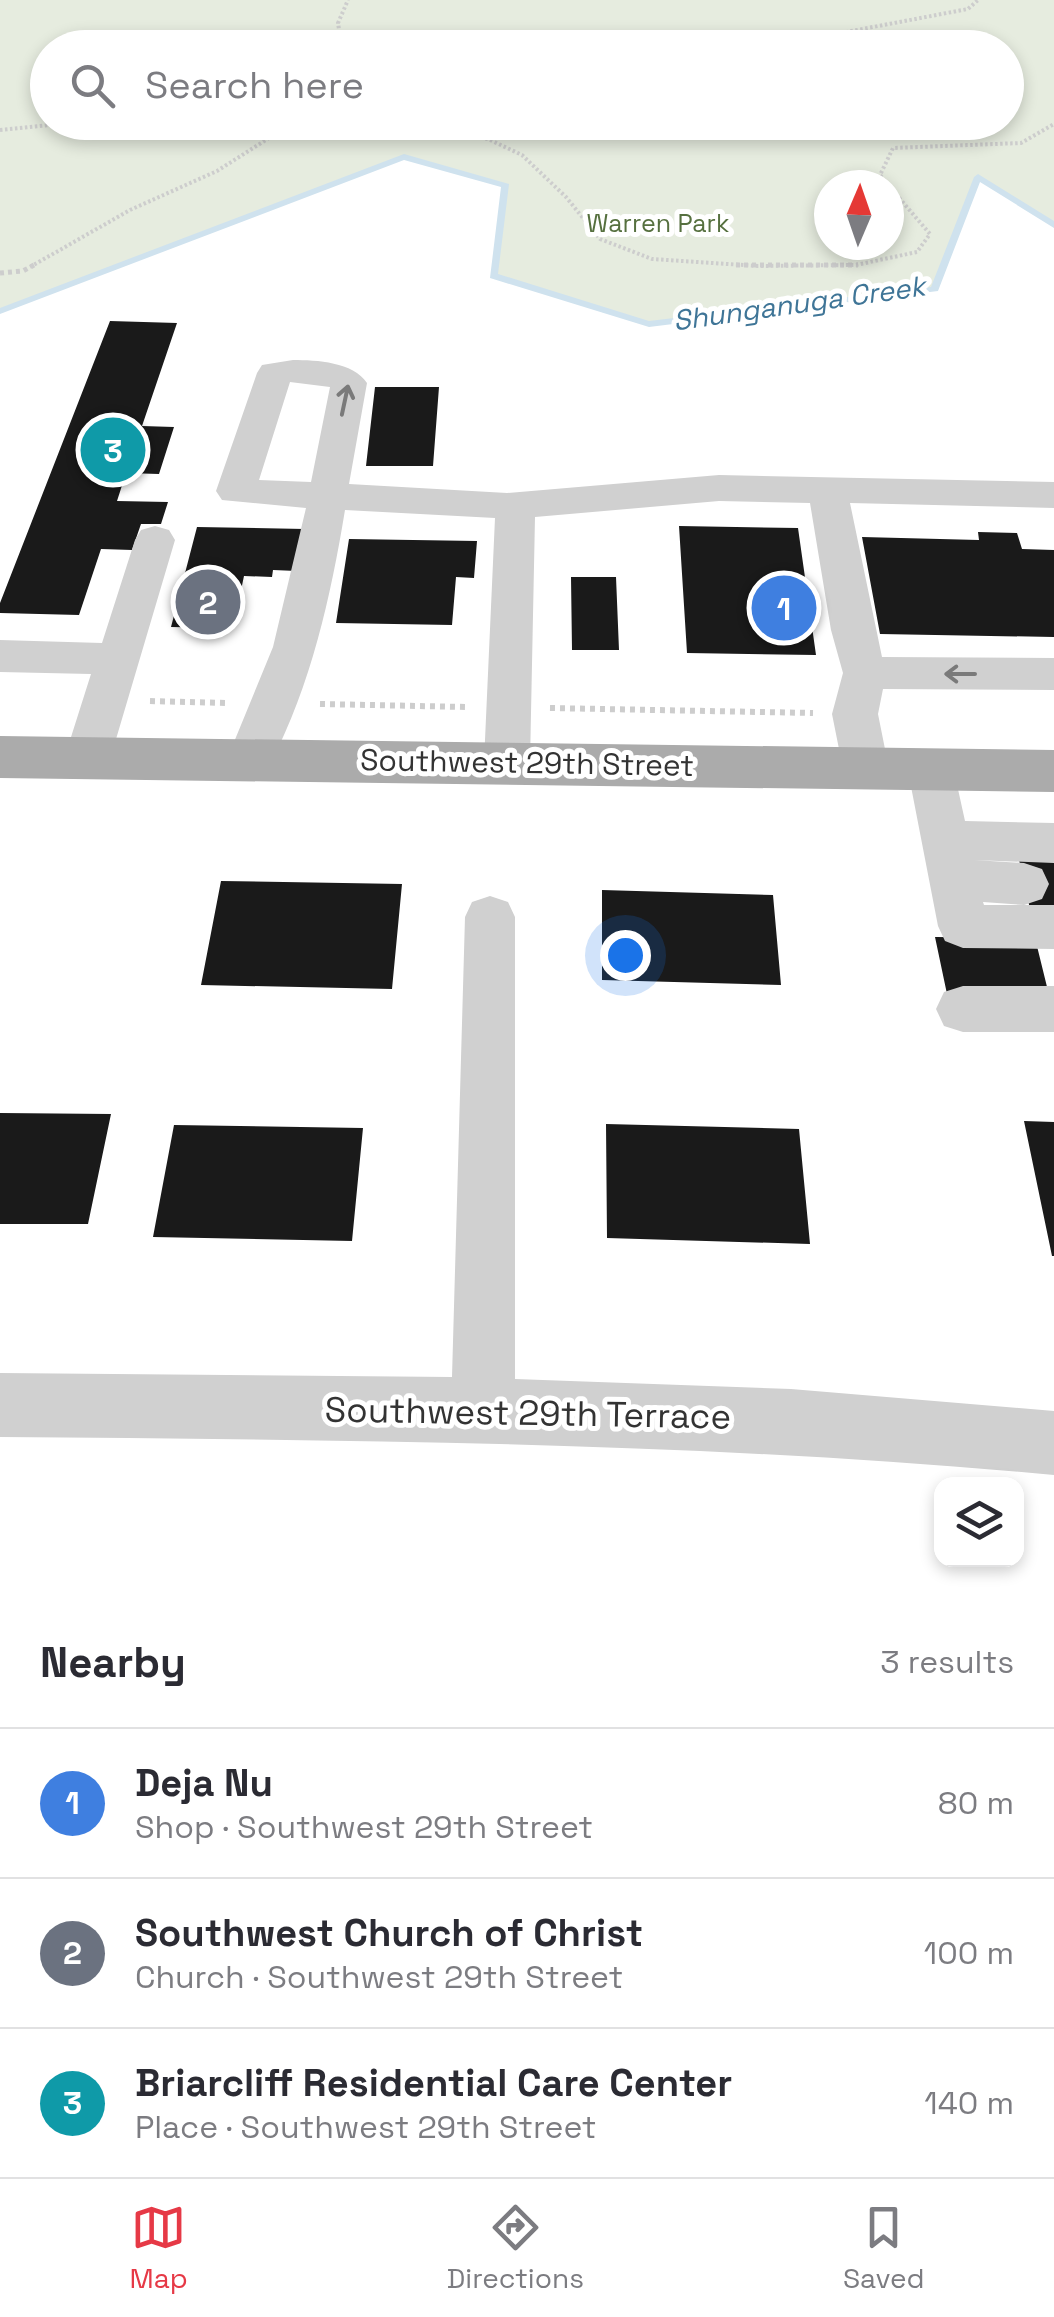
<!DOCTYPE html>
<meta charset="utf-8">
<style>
body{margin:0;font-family:"Space Grotesk",sans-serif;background:#f7f7f7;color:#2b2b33}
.controls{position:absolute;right:30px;bottom:30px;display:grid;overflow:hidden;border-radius:20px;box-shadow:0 5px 15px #0003}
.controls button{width:90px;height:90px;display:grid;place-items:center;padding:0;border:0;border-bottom:2px solid #e1e1e2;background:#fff;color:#2b2b33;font:50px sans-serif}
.compass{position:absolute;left:814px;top:170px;width:90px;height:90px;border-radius:50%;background:#fff;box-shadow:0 5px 15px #0003;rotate:2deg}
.you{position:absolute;left:625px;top:955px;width:35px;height:35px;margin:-25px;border:8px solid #fff;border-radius:50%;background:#1a73e8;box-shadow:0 0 0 15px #1a73e833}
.badge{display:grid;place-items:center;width:65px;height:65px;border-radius:50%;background:#e63946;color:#fff;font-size:32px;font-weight:700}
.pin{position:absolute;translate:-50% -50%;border:5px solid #fff;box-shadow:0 2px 10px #0006}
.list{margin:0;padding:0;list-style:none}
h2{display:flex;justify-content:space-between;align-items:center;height:130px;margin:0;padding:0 40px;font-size:42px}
h2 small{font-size:32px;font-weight:400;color:#7c7c81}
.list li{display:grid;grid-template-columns:65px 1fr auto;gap:30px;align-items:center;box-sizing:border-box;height:150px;padding:0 40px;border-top:2px solid #e1e1e2}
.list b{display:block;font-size:38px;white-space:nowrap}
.list p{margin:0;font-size:32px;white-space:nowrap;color:#7c7c81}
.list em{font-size:32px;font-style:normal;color:#7c7c81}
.icon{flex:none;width:55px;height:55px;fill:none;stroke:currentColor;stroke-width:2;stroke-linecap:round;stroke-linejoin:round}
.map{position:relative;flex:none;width:1054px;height:1597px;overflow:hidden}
.search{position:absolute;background:#fff;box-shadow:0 5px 15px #0003;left:30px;right:30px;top:30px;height:110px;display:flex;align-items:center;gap:25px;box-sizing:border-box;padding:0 35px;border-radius:55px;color:#7c7c81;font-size:38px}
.sheet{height:580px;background:#fff}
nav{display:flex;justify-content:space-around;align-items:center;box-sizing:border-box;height:140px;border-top:2px solid #e1e1e2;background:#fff;font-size:28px;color:#7c7c81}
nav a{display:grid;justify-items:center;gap:5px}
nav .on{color:#e63946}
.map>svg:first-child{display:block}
.green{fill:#e6ecdf;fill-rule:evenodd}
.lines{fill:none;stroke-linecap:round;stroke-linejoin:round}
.stream{fill:#cfe2ee;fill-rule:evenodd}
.building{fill:#1a1a1a}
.path-far2{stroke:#cdcdcd;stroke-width:4;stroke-dasharray:2.5 2.5;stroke-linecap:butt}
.path-far1{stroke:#cdcdcd;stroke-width:5;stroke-dasharray:4 4;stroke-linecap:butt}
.path{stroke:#cdcdcd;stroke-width:6;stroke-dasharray:5 5;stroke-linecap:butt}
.minor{fill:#d0d0d0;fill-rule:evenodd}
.major{fill:#ababab;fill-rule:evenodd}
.oneway{stroke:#7a7a7a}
.labels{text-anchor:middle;stroke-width:10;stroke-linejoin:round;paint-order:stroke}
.far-park-label{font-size:25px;fill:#56703f;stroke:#fff}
.far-water-label{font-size:28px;font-style:italic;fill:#3f7597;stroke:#fff}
.street-label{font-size:30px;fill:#333;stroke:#fff}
.near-street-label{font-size:35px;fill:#333;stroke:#fff}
</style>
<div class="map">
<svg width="1054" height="1597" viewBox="0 0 1054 1597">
<rect width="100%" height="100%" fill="#fff"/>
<!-- green -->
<path class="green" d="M0,0h1054v225l-76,-47 -43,111 -286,35 -156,-48 13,-90 -102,-29 -404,154zM48,48h958v74h-958zM829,185h60v60h-60z"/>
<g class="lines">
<!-- stream -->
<path class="stream" d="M404,154l105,30 -11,90 151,47 282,-34 43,-110 4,-3 76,47v7l-74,-46 -42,109 -289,36 -159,-49 11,-91 -97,-27 -404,154v-6z"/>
</g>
<!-- building -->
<path class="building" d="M110,321l67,2 -35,103 32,1 -15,47 -33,-1 -9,28 51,1 -7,22h-20l-9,26 -31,-1 -22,66 -79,-2v-10z
M375,387h64l-6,79h-67z
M679,526l119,2 18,127 -129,-2z
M197,527l108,2 -8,42 -24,-1 -1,7 -28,-1 -11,52 -62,-1z
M978,532l39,1 5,16 32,1v87l-174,-3 -18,-97 117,3z
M349,539l128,2 -3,37 -18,-1 -4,48 -116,-2z
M571,577h45l3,73h-47z
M1017,851l37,1v66h-22z
M221,881l181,3 -10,105 -191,-4z
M602,890l171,5 8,90 -179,-5z
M935,937l100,1 14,57 -102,-1z
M0,1113l111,1 -23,110h-88z
M1024,1121l30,1v134h-2z
M606,1124l193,5 11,115 -203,-6z
M174,1125l189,3 -11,113 -199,-4z"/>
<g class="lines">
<!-- path-far2 -->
<path class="path-far2" d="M342,48l-4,-25 10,-23
M762,48l206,-39 10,-9
M407,122l81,17 34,16 44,42 34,42 52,20 106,7 98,-1 61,-13 13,-18 -41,-48
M0,130l81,-8
M888,185l-8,-10 13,-27 128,-5 33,-19
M30,267l100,-57 87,-39 52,-33 47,-16"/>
<!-- path-far1 -->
<path class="path-far1" d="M736,265h122
M0,273l23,-2 11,-6"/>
<!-- path -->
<path class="path" d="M150,701l78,2
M320,704l148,3
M550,708l263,5"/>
<!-- minor -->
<path class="minor" d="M293,360c24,0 60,2 74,23l-18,101 158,9 212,-18 335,7v26l-204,-5 32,154 172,1v32l-171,-1 -5,25 11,55 -6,13 -17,5 -17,-5 -6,-13 -11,-55 11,-41 -12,-43 -21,-127 -91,-2 -184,16 -5,245 -7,13 -16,5 -16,-5 -7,-13 11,-244 -150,-8c-15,91 -35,180 -79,262l-16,5 -16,-5 -7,-13 46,-112 33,-139 -84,-8 -6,-9 41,-118 5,-8zM290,382l40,5 -19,95 -52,-2z
M155,526l14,4 6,10 -64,216 -7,13 -16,5 -16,-5 -7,-13 26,-82 -91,-2v-32l102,3 33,-103 6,-10z
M931,753l17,5 6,13 11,50 89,2v40l-80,-3 50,3 18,6 7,15 -7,15 -18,6 -41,-3 1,3h70v44l-91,-1 -18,-7 -7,-15 -30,-155 6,-13z
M490,896l18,6 7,15v462l276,10 263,22v64c-352,-33 -701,-35 -1054,-38v-64l452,4 13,-460 7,-15z
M963,986h91v46h-91l-19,-6 -8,-17 8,-17z"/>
<!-- major -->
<path class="major" d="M0,736l1054,14v42l-1054,-14z"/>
</g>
<!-- one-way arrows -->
<defs><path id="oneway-shaft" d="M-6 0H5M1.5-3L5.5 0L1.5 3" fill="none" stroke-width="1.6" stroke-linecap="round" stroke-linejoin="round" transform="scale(2.5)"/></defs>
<g class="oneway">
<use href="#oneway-shaft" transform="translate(345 400) rotate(-78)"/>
<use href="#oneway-shaft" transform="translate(960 674) rotate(-180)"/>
</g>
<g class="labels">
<!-- far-park labels -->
<g class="far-park-label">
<text x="658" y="232">Warren Park</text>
</g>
<!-- far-water labels -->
<g class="far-water-label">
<text transform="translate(799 303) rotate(-8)" y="10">Shunganuga Creek</text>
</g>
<!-- street labels -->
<g class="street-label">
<text transform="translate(527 763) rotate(1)" y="10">Southwest 29th Street</text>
</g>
<!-- near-street labels -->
<g class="near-street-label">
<text transform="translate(528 1413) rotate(1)" y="12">Southwest 29th Terrace</text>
</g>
</g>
</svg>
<div class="controls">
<button><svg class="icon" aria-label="layers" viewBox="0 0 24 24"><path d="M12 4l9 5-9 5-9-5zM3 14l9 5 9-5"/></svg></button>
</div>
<svg class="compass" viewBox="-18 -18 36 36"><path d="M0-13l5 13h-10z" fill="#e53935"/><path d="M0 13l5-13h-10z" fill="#7c7c81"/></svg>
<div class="you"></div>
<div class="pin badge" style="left:784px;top:608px;background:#3f7fe0">1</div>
<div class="pin badge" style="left:208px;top:602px;background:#6b7280">2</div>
<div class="pin badge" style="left:113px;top:450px;background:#0f9aa8">3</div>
<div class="search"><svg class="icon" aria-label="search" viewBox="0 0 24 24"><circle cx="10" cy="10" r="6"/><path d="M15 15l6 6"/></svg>Search here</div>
</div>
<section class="sheet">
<h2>Nearby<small>3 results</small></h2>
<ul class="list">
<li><span class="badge" style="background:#3f7fe0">1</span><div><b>Deja Nu</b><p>Shop · Southwest 29th Street</p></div><em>80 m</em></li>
<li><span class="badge" style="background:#6b7280">2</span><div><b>Southwest Church of Christ</b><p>Church · Southwest 29th Street</p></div><em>100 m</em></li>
<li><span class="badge" style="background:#0f9aa8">3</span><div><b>Briarcliff Residential Care Center</b><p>Place · Southwest 29th Street</p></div><em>140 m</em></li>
</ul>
</section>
<nav>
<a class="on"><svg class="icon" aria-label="map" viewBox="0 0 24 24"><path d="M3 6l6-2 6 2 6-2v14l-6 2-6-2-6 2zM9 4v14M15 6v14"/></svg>Map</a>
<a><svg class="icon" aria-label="directions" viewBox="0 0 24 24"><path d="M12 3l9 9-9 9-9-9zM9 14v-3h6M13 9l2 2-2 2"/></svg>Directions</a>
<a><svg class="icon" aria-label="saved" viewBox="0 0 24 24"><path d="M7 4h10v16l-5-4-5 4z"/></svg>Saved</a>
</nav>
